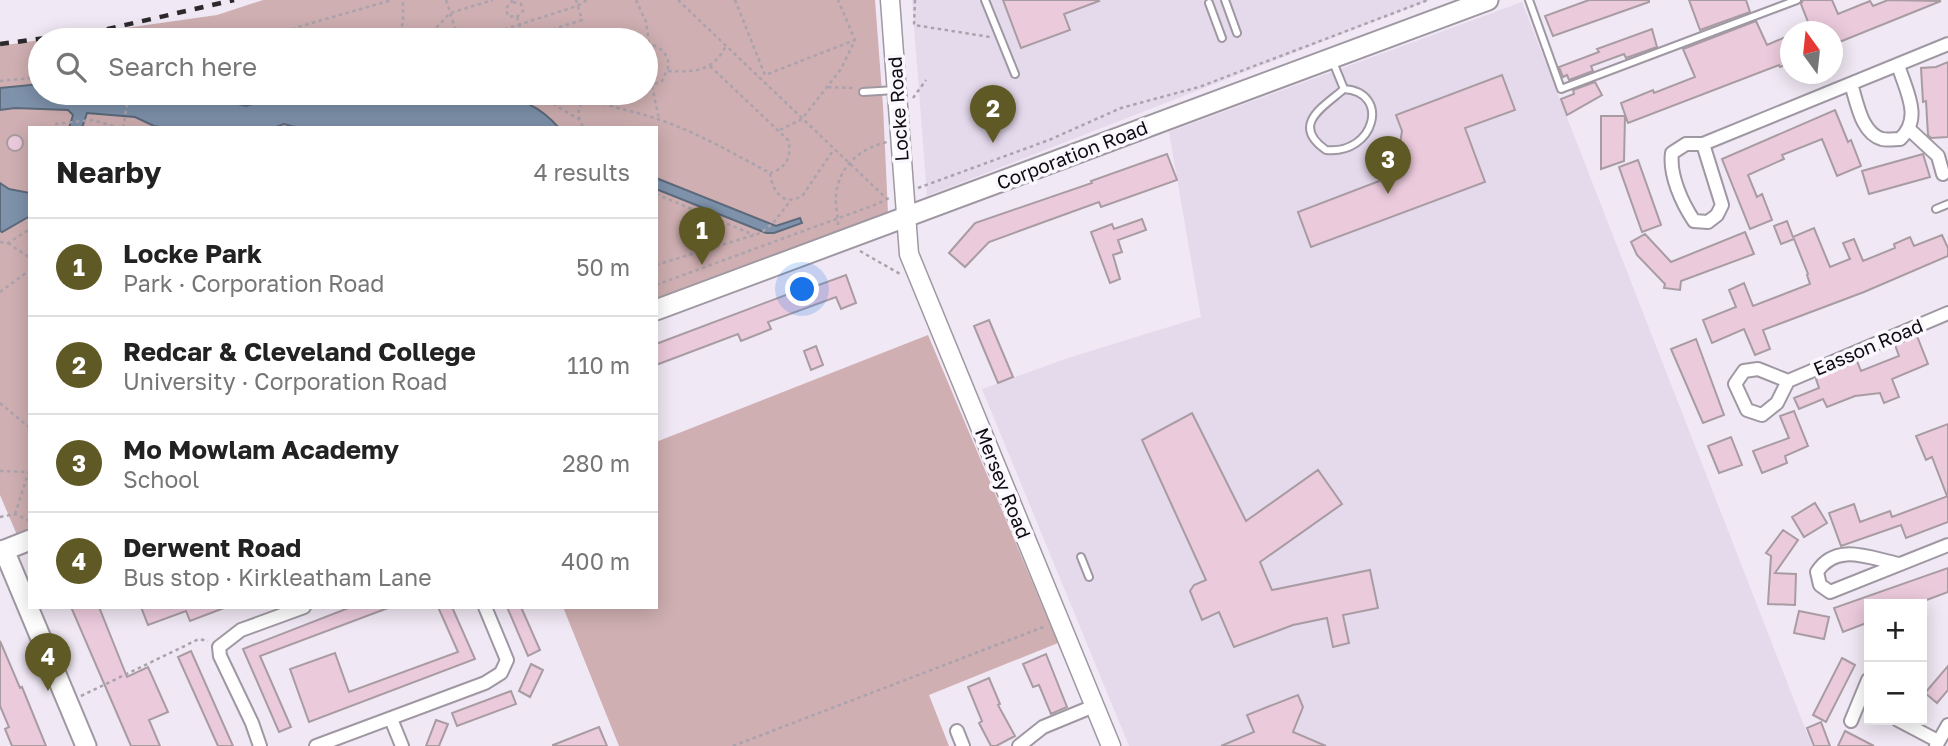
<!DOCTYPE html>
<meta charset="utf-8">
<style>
body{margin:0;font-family:"Golos Text",sans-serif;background:#f2f2f2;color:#222}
.controls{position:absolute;right:21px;bottom:21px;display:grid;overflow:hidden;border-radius:0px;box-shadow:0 4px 18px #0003}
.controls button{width:63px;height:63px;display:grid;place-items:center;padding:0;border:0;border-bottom:2px solid #e0e0e0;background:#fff;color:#222;font:35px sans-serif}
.compass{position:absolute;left:1780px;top:21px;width:63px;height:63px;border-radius:50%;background:#fff;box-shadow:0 4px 18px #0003;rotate:345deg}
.you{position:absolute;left:803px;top:290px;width:24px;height:24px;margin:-18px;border:5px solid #fff;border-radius:50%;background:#1a73e8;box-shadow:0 0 0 10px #1a73e833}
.badge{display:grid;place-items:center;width:46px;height:46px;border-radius:50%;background:#5e5925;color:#fff;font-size:23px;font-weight:700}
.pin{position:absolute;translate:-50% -58px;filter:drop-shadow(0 2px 4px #0008)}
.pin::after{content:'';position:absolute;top:37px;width:24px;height:21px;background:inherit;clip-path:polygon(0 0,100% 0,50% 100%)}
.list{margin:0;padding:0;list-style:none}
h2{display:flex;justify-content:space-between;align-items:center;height:91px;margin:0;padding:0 28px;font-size:30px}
h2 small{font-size:23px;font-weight:400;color:#767676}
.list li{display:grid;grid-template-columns:46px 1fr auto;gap:21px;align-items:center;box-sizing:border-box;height:98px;padding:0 28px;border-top:2px solid #e0e0e0}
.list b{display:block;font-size:26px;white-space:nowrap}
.list p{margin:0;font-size:23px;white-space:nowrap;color:#767676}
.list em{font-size:23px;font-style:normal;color:#767676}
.icon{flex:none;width:38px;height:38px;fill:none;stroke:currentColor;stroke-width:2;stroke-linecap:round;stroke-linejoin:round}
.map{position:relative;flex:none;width:1948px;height:746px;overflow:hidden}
.search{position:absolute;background:#fff;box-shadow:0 4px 18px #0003;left:28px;top:28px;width:630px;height:77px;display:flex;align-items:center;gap:18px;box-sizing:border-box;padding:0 24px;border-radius:38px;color:#767676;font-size:26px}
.panel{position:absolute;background:#fff;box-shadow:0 4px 18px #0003;left:28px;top:126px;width:630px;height:483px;border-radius:0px}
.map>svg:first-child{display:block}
.built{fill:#e5daec}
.green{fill:#cfafb1}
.water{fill:#7e92ab;stroke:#5c6a7c;stroke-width:2}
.building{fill:#ebcadc;stroke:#a89ca2;stroke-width:2}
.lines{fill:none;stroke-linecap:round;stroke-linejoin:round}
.lane-casing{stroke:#9f98a3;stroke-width:10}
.street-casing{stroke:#9f98a3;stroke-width:16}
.secondary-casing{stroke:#9f98a3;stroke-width:21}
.primary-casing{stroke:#9f98a3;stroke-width:23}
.path{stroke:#aaa3ad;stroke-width:2.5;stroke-dasharray:3.5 3.5;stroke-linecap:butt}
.lane{stroke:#fff;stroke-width:6}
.street{stroke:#fff;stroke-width:12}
.secondary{stroke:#fff;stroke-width:18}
.primary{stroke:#fff;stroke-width:19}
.rail{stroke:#2c292d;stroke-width:4.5;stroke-dasharray:9 9;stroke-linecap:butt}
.labels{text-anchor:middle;stroke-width:7;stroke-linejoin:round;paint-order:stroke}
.street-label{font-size:19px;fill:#0e0c0f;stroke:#fbf7fe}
</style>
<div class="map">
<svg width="1948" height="746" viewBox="0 0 1948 746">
<rect width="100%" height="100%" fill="#f0e8f4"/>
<!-- built -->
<path class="built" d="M912,0h518l-503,196z
M1522,2l290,744h-683l-147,-357 86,-31 133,-41 -32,-185z"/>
<!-- green -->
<path class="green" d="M263,0h612l8,106 5,107 -232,87v-172h-626v402l-13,5 -17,-40v-449l40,-6v53h606v-53h-605l176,-25z
M928,335l130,308 -129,52 20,51h-330l-56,-139h93v-165z"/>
<!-- water -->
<path class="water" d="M40,84v9h60l20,8 18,1 14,-2 13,-7 41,3 40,10 19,-6 30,3 46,-9h149c29,3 50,12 69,34h-260l-15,-4 -11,4h-109l-10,-2 -19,-9 -48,-4 -5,15h-13l4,-13 -5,-5 -53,-2 -15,2v-22z
M656,178l120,48 24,-8 2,5 -28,10h-8l-110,-44z
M0,183l9,6 21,4v23l-28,16 -2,-1z"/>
<!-- building -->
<path class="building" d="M1003,0h95l1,1 -35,13 6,16 -49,18z
M1589,0h60v2l-96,34 -8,-20z
M1689,0h57l4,12 -50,18z
M1803,0h29l6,14 32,-13 3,5 15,-6 53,1 -109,44v-13h-20l-11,-28z
M1756,21l11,24 23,-10v28l-10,4 -1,-2 -151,58 -7,-20 32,-13 1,3 41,-16 -12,-28z
M1652,29l5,18 -31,11 -2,-4 -33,12 2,5 -24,9 -2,-5 -4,2 -4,-10 40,-15 -2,-3z
M1948,62v75l-17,1 -3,-3 -2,-34 -3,1 -2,-34 15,-1z
M1502,75l13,35 -50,18 20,54 -174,65 -13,-35 97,-37 7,-44 -6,-16z
M1595,82l7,13 -35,20 -6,-16 13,-5 -1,-4z
M1835,110l13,32 3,-2 10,26 -24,10 -15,-37 -40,16 2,4 -36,16 9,22 5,-3 10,26 -22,9 -28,-70z
M1601,116h24l-1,45 -23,8z
M7 143a8 8 0 1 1 16 0a8 8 0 1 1-16 0Z
M1167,154l10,26 -76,27 -2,-5 -110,40 -24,25 -16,-14 26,-30 117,-40 -1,-2z
M1923,154l7,23 -61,17 -7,-23z
M1638,160l23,65 -19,7 -23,-65z
M1142,219l4,11 -28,10 4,12 -9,3 7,24 -10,4 -19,-51 21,-8 2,5z
M1787,221l6,16 21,-9 16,39 20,-8 -7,-16 11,-4 9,22 32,-13 -1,-4 16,-7 4,9 28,-11 6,13v8l-84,36 -101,38 7,19 -15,6 -11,-26 -32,14 -9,-23 33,-13 -7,-17 15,-7 9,23 57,-22 -3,-9 1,-1 -14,-35 -13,5 -7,-18z
M1745,232l9,22 -73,27 -1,9 -16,-2 1,-4 -28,-29 -6,-13 14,-8 26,28z
M846,275l10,28 -15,6 -5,-12 -68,25 3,7 -30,12 -3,-7 -82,31v-21l159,-60 1,2z
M989,320l24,57 -15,6 -24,-57z
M1917,336l11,28 -36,15 7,18 -15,6 -4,-10 -25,3 -28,11 -4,-8 -24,10 -5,-11 25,-10 -3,-9 41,-18 4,10 38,-15 -4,-11z
M1696,339l28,76 -21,8 -32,-74z
M816,346l7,19 -12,5 -7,-19z
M1794,411l14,35 -23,10 2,7 -25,10 -9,-22 36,-13 -9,-22z
M1192,413l54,108 72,-51 24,34 -82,58 12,28 98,-20 8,38 -35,7 6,28 -16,4 -6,-29 -34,7 -59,22 -15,-35 -17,8 -12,-29 4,-6 12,-5 -64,-140z
M1948,424v72h-1l-15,-39 -6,3 -10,-24z
M1731,437l11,28 -23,8 -11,-27z
M1948,496v26l-42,16 -5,-13 -60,21 -12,-33 25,-9 6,18 30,-11 2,6z
M1815,503l12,20 -23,14 -12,-20z
M1783,530l15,10 -23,33 21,1 -1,31 -27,-1 3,-48 -5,-3z
M1948,568v24l-32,12h-47v18l-26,10 -9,-24z
M71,607h28l28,70 21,-10 20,45 -19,8 11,26h-29z
M141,607h83v1l-34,13 -4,-10 -38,14z
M351,607l37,1 -128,48 31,71 -12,5 -36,-83z
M438,607h14l23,52 -166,63 -19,-53 45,-16 14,39 109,-40z
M507,607h14l19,43 -12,6z
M1799,611l30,6 -5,22 -30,-6z
M0,641l20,47 2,-1 24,59h-34l-7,-17 4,-2 -9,-21z
M191,651l42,95h-15l-40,-89z
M1046,654l21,53 -16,7 -12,-29 -6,2 -10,-23z
M1842,658l13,7 -29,57 -13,-7z
M531,664l12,6 -13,27 -11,-6z
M1948,666v24l-11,13 -12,-10z
M989,678l11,26 -2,1 17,31 -19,10h-5l-12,-23 3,-2 -14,-34z
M511,691l5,13 -59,22 -5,-13z
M1298,695l5,12 -10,25 33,14h-105l33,-14 -7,-17z
M436,720l12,4 -9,22h-13z
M1821,722l9,24h-16l-7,-18z
M599,727l8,19h-54v-1z
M1845,731l29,15h-36z"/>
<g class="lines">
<!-- lane casing -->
<g class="lane-casing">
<path id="lane" d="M985,0l30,74
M1225,0l12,33
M1529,0l32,89 236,-89
M1209,3l13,35
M1333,62l11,27c47,3 31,66 -18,61 -36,-25 -3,-43 18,-61
M863,92l32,-2
M1936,209l12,-5
M1081,557l8,20"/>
</g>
<!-- street casing -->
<g class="street-casing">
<path id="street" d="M1851,84c6,18 10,49 31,55 5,1 13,0 18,0 23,-21 6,-48 -2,-74
M1910,130l28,26 5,18
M1703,144l19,61 -5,10 -9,7 -14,-1c-12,-18 -25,-46 -22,-68l14,-9h17l245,-100
M1788,381l-30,-12 -14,2 -9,13 12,26 15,5 15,-12 11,-22 160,-68
M1899,564c-30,-6 -63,-22 -82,8l3,13 10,7 118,-47
M391,719l11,27
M1898,720l40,21
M1851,721l17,-41
M957,731l6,15
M260,746l-8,-23 -32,-67 -1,-9 22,-17 63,-23
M316,746l169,-63 16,-10 6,-13 -22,-53
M1019,746l24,-19 51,-21
M1936,746l12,-21"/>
</g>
<!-- secondary casing -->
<g class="secondary-casing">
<path id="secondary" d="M890,0l19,254 202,492"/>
</g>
<!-- primary casing -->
<g class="primary-casing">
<path id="primary" d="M656,310l832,-310
M4,550l82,196
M0,552l30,-12"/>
</g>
<!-- path -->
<path class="path" d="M446,0l13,40
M511,0l1,2 -6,6 2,8 9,1 7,23
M636,0l10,22 3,21
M678,0l208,198
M735,0l30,75 90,-35
M915,0l-1,25 76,12
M513,2l8,2 2,7 -6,6
M266,40l32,-13 94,-27
M375,40l27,-9
M398,40l5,-18v-22
M423,40l16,-4
M443,40l-4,-4 -2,-9 13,-14 43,-13
M471,40l106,-34 10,-6
M519,40l63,-20 -6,-20
M646,44c13,1 21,8 23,21l-7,16 -16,6
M710,66l78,74c5,16 -3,29 -18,33
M668,71c27,1 44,1 58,-25
M0,81l40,-4
M652,86l7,33
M828,87l25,1
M535,93l45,27 3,8
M577,93c26,14 56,17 83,27 39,13 74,34 110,53 2,18 14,35 33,22l31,-46
M913,98l13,-18
M580,120c-5,-14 4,-19 14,-27
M55,124l37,-4 28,8
M123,128l6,-35
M780,130l22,-11 39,-50 14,-29 -17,-40
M918,188l131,-48 72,-32 78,-21 229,-87
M656,194l98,41
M838,225c0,-10 -3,-20 -2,-29 2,-29 24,-48 51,-54
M0,242l8,1 22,-14
M8,243l22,15
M860,251l40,23
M656,265l105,-32 13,-11 17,-22
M656,285l221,-81 12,-6
M0,292l30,-22
M0,403l30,25
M0,471l28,1
M15,514l15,-46
M0,517l15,-3 15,7
M81,696l118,-57 9,2
M733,746l313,-120"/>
<!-- lane -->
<use href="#lane" class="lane"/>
<!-- street -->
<use href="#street" class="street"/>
<!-- secondary -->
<use href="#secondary" class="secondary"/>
<!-- primary -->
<use href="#primary" class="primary"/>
<!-- rail -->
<path class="rail" d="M0,44l99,-13 135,-31"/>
</g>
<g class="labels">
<!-- street labels -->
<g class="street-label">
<text transform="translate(898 109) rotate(-94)" y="7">Locke Road</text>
<text transform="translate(1072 155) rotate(-21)" y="7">Corporation Road</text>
<text transform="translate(1868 347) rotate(-23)" y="7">Easson Road</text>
<text transform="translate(1003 483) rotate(68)" y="7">Mersey Road</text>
</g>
</g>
</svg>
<div class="controls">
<button>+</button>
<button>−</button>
</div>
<svg class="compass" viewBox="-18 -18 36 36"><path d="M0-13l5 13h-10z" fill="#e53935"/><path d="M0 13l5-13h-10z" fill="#767676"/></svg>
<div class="you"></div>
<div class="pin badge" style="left:702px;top:265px">1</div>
<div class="pin badge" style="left:993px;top:143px">2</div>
<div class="pin badge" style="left:1388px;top:194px">3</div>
<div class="pin badge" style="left:48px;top:691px">4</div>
<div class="search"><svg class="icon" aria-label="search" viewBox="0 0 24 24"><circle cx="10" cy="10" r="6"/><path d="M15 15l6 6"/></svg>Search here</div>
<section class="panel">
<h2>Nearby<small>4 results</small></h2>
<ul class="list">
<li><span class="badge">1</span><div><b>Locke Park</b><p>Park · Corporation Road</p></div><em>50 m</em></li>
<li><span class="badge">2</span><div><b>Redcar &amp; Cleveland College</b><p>University · Corporation Road</p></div><em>110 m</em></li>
<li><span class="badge">3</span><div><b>Mo Mowlam Academy</b><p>School</p></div><em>280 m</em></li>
<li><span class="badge">4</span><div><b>Derwent Road</b><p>Bus stop · Kirkleatham Lane</p></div><em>400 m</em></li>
</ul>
</section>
</div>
